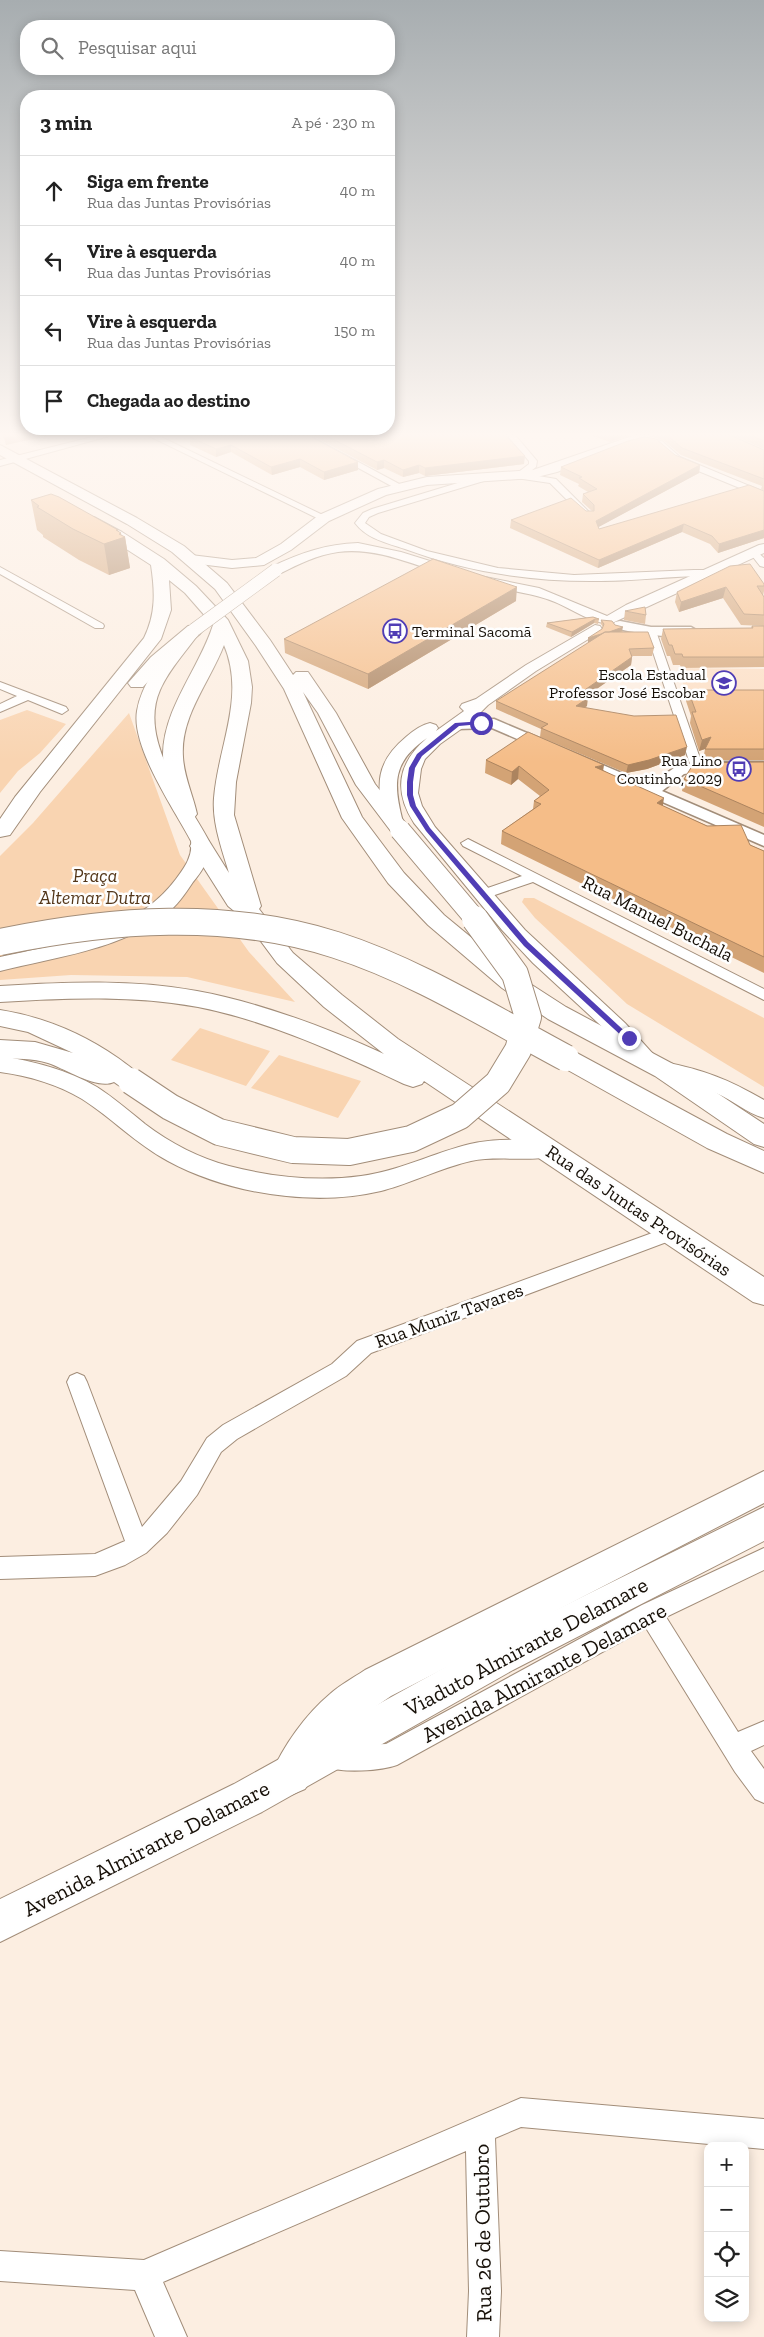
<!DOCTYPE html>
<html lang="pt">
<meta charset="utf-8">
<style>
body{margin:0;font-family:"Zilla Slab",serif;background:#f6f6f6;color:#222}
.controls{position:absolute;right:15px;bottom:15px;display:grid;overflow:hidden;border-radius:10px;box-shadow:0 2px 12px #0003}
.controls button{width:45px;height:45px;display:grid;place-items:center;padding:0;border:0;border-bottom:1px solid #e0e0e0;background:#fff;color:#222;font:25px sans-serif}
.stop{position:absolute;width:15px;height:15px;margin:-11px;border:4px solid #503db5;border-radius:50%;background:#fff}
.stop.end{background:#503db5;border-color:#fff;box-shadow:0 1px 5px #0008}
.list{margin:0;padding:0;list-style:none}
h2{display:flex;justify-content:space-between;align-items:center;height:65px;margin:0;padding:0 20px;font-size:21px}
h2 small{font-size:16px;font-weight:400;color:#767676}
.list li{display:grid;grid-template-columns:32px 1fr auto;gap:15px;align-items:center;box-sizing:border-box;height:70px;padding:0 20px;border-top:1px solid #e0e0e0}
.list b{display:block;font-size:19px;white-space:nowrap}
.list p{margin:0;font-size:16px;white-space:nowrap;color:#767676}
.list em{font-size:16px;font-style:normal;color:#767676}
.icon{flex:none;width:28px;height:28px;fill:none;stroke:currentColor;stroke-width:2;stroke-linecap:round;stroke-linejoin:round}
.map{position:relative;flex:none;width:764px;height:2337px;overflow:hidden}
.search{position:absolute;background:#fff;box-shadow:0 2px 12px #0003;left:20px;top:20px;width:375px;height:55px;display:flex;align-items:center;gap:12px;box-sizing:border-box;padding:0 18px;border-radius:20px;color:#767676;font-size:19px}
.panel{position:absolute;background:#fff;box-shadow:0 2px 12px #0003;left:20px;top:90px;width:375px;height:345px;border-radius:20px}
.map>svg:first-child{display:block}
.built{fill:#fcdec3}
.green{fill:#f9d4b1}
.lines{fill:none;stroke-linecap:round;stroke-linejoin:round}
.minor-casing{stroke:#a28d79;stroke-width:2}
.tertiary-casing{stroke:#a28d79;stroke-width:3}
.secondary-casing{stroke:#a28d79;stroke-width:2}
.primary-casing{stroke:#a28d79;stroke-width:2}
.trunk-casing{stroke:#a28d79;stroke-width:2}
.minor{fill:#fff;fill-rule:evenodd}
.tertiary{fill:#fff;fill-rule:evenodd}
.secondary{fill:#fff;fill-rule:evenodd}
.primary{fill:#fff;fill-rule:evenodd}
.trunk{fill:#fff;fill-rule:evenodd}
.secondary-bridge-casing{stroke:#a28d79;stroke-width:14;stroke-linecap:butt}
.trunk-bridge-far1-casing{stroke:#a28d79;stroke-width:22;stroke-linecap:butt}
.trunk-bridge-casing{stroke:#a28d79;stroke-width:28;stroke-linecap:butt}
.secondary-bridge{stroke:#fff;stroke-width:13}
.trunk-bridge-far1{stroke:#fff;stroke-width:20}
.trunk-bridge{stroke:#fff;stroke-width:26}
.wall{fill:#d3a375}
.shaded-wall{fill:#ac845f}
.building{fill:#f5bd88;stroke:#ac845f}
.route{fill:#503db5}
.labels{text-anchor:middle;stroke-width:5;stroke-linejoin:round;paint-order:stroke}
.far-poi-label{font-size:16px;fill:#160f07;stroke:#fefefe;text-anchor:end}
.park-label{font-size:19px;font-style:italic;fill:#533619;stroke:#fefefe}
.street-label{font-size:19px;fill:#160f07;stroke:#fefefe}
.near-street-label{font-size:22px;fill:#160f07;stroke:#fefefe}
</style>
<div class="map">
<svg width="764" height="2337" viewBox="0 0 764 2337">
<rect width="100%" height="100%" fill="#fceee1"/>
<!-- built -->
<path class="built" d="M678,668l86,1v29l-76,1z"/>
<!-- green -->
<path class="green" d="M27,710l39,14 -26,29 -22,18 -18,22v-73z
M129,713l51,142 69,97 46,50 -108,-25 -116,-2 -71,5v-124l33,-33z
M524,898h10l230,120v69l-137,-83 -92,-86 -13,-16z
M200,1028l70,23 -24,35 -75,-26z
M279,1055l82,26 -23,37 -87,-30z"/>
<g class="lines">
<!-- minor casing -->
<g class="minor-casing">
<path id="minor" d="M100,435h13l-113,31v-6z
M147,435h10l172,83 -5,3 -3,-1z
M298,435h10l95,51 -8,2z
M507,435h8l22,26 -1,6 -9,7 29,5 34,34v4h-6l-34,-34 -34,-5v-4l13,-10v-3z
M642,438l20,3 18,16 84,35v6l-90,-37 -18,-16 -17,-2 -1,-2z
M484,475l3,1v4l-109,33 -9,4 -4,6 16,11 46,17 71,17 76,7 120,-5h13l5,3 -5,3c-36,0 -71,5 -107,5 -67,1 -133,-9 -195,-32 -18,-6 -38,-10 -50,-26l8,-10 9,-4z
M754,549l10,9v9l-4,-1 -11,-14z
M0,567l103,57 1,2 -1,2h-8l-95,-54z
M651,628l5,3 47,136 -2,3h-8l-2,-3 -45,-136z
M0,682l66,25 2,3 -6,4 -34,-14 -28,12v-8l17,-8 -17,-7z
M468,839l296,150v11l-231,-118 -44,15h-10l-2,-3 2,-3 43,-15 -59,-30 -2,-3z
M674,1225l6,2 3,5 -3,5 -309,116 -25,23 -109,63 -16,13 -24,43 -30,38 -21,20 -21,12 -30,11 -95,3v-22l95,-3 30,-13 -58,-159 3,-6 7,-3 7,3 3,6 55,145 39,-46 26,-43 16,-13 109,-61 25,-23z
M764,1548v22l-98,47 72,115 26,-11v24l-13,6 13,18v34l-9,-4 -20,-27 -89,-144 -249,137c-16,6 -54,8 -70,2l-3,-9 3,-9 9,-3 50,-2 256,-139z
M521,2098l243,21v30l-243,-22 -26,11 6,153 -2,46h-32l2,-46 -3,-140 -303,131 24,55h-32l-20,-47 -135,-9v-30l144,9z"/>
</g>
<!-- tertiary casing -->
<g class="tertiary-casing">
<path id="tertiary" d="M620,621l31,6h40l7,4c-10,12 -68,1 -83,-3l-2,-3 2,-3z
M494,719l156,66 24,-17 23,-6h67v10h-67l-13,2 -22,17 102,44v11l-272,-118 -35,1 -7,-4 7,-4z"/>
</g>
<!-- secondary casing -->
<g class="secondary-casing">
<path id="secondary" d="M635,435h16l-2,2 -92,35 -24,6 -106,7 -41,10 -57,26 -38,29 -27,15 -32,3 -41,-5 -7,-4 7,-4 41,5 24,-2 25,-14 38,-29 59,-26 49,-12 106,-7z
M358,543l43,9 74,23 64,13 68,28 19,-11 133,-60 5,-1v9l-154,71c-19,-1 -38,-15 -55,-22 -27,-11 -57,-12 -85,-20 -43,-10 -87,-36 -132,-30 -21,3 -39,12 -57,21l-5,1 -7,-4 2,-3c29,-14 55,-23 87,-24z
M595,625l5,1 2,3 -2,3 -64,39 -48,34 -17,17 -31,22 -15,15 -4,10 -3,24 4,13 13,21 90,103 100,93 29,32 3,5 -3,5 -8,3 -8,-3 -28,-31 -77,-71 -31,-33 -88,-107c-21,-33 -16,-60 13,-85 -35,24 -34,46 -24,84l-3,4h-12l-3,-4c-9,-37 -10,-59 21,-85 7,-6 15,-12 24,-14l6,2 2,3 -2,3 28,-20 -4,-4 2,-3 14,-5 50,-34z
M194,626l7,4c-13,20 -31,37 -41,60 -22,50 26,108 49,151 2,17 -6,29 -16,41 -8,12 -16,24 -27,32 -46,36 -111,43 -166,57v-14c63,-14 135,-23 176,-78 9,-12 17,-23 15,-38 -17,-32 -60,-94 -54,-130 5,-32 32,-60 52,-84z
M0,1056c33,5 68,14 97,31 17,11 32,24 48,37 25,19 54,34 84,42 43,11 88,16 132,10 38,-5 72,-23 109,-32 26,-6 53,-4 79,-4l8,3 4,6 -4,6c-25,8 -58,0 -86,6 -31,7 -59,22 -90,30 -68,16 -152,3 -213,-30 -32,-17 -56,-43 -86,-62 -25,-15 -53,-23 -82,-27z
M664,1062c40,8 64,17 100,38v18c-18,-5 -31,-18 -48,-25 -20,-9 -39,-12 -60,-18l-3,-5 3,-5z"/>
</g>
<!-- primary casing -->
<g class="primary-casing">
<path id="primary" d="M764,1507v34l-251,129 -251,142 -262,130v-43l234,-115 253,-140z"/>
</g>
<!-- trunk casing -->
<g class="trunk-casing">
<path id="trunk" d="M0,445l137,73 47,28 43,37 43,57 23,35 3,-3h12l28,41 39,71 36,46 -4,4 -7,2 -7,-2 -37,-49 -38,-72 -15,-21 59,125 42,56 40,42 74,61 48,31 107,57 91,60v23l-10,-3 -99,-68 -107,-57 -46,-31 -74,-63 -40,-42 -46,-65 -58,-129 -28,-43 -41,-57 -43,-37 -45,-28 -127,-69z
M94,517l28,15 42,27 32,27 32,34 20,41 4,26 -1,16 -15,79 -2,33 27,91 -2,3 34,44 49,42 56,44 366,238v28l-11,-3 -329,-221 -2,3 -9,3 -9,-3c-66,-31 -135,-63 -206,-77 -65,-12 -133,-9 -198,-5v-16c65,-4 133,-7 197,5 61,11 131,37 187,63l-60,-47 -47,-44 -32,-43 -17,-14 -38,-60 3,-5 8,-1 8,1 20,32c-7,-24 -17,-50 -15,-75 4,-52 32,-101 10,-153 -14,37 -44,71 -41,112 1,20 10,38 14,57l-3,4 -7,2 -7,-2 -3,-4c-5,-20 -14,-40 -14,-60 1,-47 36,-85 50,-129l-28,-32 -16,-13 2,30 -10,29 -121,153 -30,43 -10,2v-18l15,-22 129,-159c12,-25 11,-46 7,-73l-62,-40 -3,-3 3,-3z
M194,625l6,1 3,4 -3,4 -37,31 -20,22h-12l-3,-4 23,-26 37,-31z
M0,1010c44,7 82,23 118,48 9,7 20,13 26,23l-4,6c-11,4 -17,2 -26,-5 -17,8 -48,-13 -66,-19 -15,-5 -32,-4 -48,-5v-18l35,2 38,11 -45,-21 -28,-6z
M566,1049l9,3 152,82 37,17v22l-57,-25 -150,-84 -4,-6 4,-6z
M764,1471v32l-373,193 -35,24 -20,23 -31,46 -14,6 -14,-6 -6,-14c12,-29 35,-61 59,-81 10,-9 23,-16 35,-24z"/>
</g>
<!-- minor -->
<use href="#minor" class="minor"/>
<!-- tertiary -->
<use href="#tertiary" class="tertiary"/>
<!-- secondary -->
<use href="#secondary" class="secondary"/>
<!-- primary -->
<use href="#primary" class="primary"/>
<!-- trunk -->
<use href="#trunk" class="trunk"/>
<!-- secondary-bridge casing -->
<g class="secondary-bridge-casing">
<path id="secondary-bridge" d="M194,630l82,-60"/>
</g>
<!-- trunk-bridge-far1 casing -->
<g class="trunk-bridge-far1-casing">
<path id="trunk-bridge-far1" d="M400,830l76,90"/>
</g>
<!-- trunk-bridge casing -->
<g class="trunk-bridge-casing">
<path id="trunk-bridge" d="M0,942c112,-23 226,-32 336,3 81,26 155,73 230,113
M131,1081l39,26 49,25 74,18 56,2 62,-13 49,-23 38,-33 20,-33 10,-33 -13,-43 -40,-55"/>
</g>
<!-- secondary-bridge -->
<use href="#secondary-bridge" class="secondary-bridge"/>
<!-- trunk-bridge-far1 -->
<use href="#trunk-bridge-far1" class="trunk-bridge-far1"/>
<!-- trunk-bridge -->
<use href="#trunk-bridge" class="trunk-bridge"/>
</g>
<!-- wall -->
<path class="wall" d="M197,435l161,35 -34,10 -24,-13 -28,8 -41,-23 -15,5 -26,-12v-8z
M311,435h194l19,29 -99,12 -6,-3 -16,4 -19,-9 -7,2z
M590,435h40l-20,7z
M651,435h79l34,15v88l-46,15 -8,-9 -28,-12 -84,36 -88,-40 1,-8 81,-9 -10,-9 1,-8 5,-2 -10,-6 1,-2 -19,-9 1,-8 114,-12 25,10 -1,8 -101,54 1,2 165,-38 -3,-2 1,-3 -81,-31 -18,-15 -11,-3z
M732,435h32v14z
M31,500l87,30 1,2 2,1v2l4,2 5,31 -21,7 -30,-15 -36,-23v-2l-6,-5z
M764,584v7l-1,5 1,1v29l-23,-1 -18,-27 -44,14 -4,-10 2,-10z
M516,601l-148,88 -83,-36 -1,-14z
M625,611l21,4 -1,9 -21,-4z
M593,617l6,2 -1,5 -4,-1 -23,14 -25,-10 1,-4z
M601,620l14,5 7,6 32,17 -2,8h-20l-1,9 -46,32 2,9 -2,1 100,48 -38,14 -21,4 -86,-36 1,-8 -45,-20v-8l92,-58 14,-14 1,-2 -2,-3z
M752,626h12v41l-83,1 -1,-3h-7l-3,-9h-3l-6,-17 2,-10 88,-1z
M688,690h76v70h-61l2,-11 -6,2 -9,-28 1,-7 -5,-15z
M486,760l117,10 60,36 101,45v122l-263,-129 1,-13 31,-22 1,-8 6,-5 -22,-17 -7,6 -26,-12z
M764,762v65l-82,-36 2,-12z"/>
<!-- shaded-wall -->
<path class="shaded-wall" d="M18,435h33l-45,10 -2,-7z
M611,435h19l-20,7z
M231,445v7l-15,5v-8z
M525,456l-1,8 -99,12v-8z
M300,459v8l-28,8 -1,-8z
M384,460v8l-7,2v-8z
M358,462v8l-34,10v-8z
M419,465v8l-16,4v-7z
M700,465l-1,8 -104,56 1,-8z
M684,524l-2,8 -84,36 1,-8z
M116,530h2l1,4 2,-1 1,5 3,-1 5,31 -21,7 -5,-31z
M764,530v8l-46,15 1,-9z
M517,587l-1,14 -148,88v-15z
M726,587l-3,11 -44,14 2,-10z
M595,619l-1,4 -23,14 1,-5z
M623,627l-1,4 -34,12v-5z
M632,657l-1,8 -53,37 1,-8z
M588,698l-1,8 -12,8 1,-8z
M711,737l-3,11 -9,3 3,-11z
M687,747l-2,8 -38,14 -21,4 2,-8z
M604,765l-2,13 -7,-11z
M519,766l-1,13 -7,6 1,-13z
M664,798l-2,13 -5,-8z"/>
<!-- building -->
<path class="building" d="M3,435h15l-14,3z
M197,435h111l50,27 -34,10 -24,-13 -29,8 -40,-22 -15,4 -26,-12z
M325,435h180l20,21 -100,12 -6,-3 -16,5 -19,-10 -7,2z
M667,435h63l34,15v29l-82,-31z
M750,435h14v6z
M644,437l12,2 19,16 25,10 -104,56 3,8 150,-44 15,6v39l-45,14 -7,-8 -28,-12 -85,36 -88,-40 60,-22 15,13h8v-6l-11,-11 14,-5 -18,-11 3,-1 -21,-10 67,-26z
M51,494l8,3 59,33h-2l5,3 -2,1 6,3 -21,7 -31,-15 -36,-22 2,-1 -8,-6z
M433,559l84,28 -149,87 -84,-35z
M750,564l14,20v2h-7l7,11v18l-20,-1 -18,-27 -45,15 -4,-10 53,-26z
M645,607l1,8 -21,-4z
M593,617l6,2h-4l-23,13 -25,-9z
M601,620l11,1 3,4 8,2 -14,5h-4l-4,2 -13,4 14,-9 2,-5z
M752,626h12v31h-81l-1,-3h-7l-3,-9h-3l-6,-16 90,-1z
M605,632h43l6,16 -25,1 3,8 -53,37 9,4 -12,8 58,10 42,-1 11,32 -38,13 -21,5 -87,-37 7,-4 -52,-23z
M688,690h76v59h-59l6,-12 -9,3 -10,-28h4z
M528,732l76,33 -9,2 69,31 -7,5 50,23 34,-1 9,20 14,6v106l-262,-126 39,-27 -7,-3 15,-11 -30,-24 -7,6 -26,-12z
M764,762v52l-80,-35 10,-16z"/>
<!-- sky -->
<linearGradient id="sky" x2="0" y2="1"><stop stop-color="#a7adb0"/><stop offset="0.57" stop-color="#fef7f2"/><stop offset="1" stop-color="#fef7f2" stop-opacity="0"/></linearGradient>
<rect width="764" height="762" fill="url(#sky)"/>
<!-- route -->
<path class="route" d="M483,721l-2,3 -22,2 -37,30 -7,12 -2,14v13l3,11 14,22 98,114 103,95v3h-5l-102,-94 -98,-115 -16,-25 -3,-11v-13l2,-14 8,-14 38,-31z"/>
<!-- icons -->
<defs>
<g id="bus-ring" transform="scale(1.25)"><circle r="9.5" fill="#fefefe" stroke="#503db5" stroke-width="1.5"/><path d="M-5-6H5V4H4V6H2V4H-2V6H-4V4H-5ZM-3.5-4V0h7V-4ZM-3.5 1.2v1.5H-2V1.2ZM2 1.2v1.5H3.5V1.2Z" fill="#503db5"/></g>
<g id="school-ring" transform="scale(1.25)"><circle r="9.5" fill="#fefefe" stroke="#503db5" stroke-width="1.5"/><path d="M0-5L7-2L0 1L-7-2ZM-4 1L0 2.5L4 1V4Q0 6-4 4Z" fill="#503db5"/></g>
</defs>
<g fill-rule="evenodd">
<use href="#bus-ring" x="395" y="631"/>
<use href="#school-ring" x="724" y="683"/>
<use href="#bus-ring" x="739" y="769"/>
</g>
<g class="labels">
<!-- far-poi labels -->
<g class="far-poi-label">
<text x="412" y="637" text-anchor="start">Terminal Sacomã</text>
<text x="706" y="680">Escola Estadual<tspan x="706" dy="18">Professor José Escobar</tspan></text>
<text x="722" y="766">Rua Lino<tspan x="722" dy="18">Coutinho, 2029</tspan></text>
</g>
<!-- park labels -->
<g class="park-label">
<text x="95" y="882">Praça<tspan x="95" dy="22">Altemar Dutra</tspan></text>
</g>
<!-- street labels -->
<g class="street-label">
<text transform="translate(658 918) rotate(27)" y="7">Rua Manuel Buchala</text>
<text transform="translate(639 1210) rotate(34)" y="7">Rua das Juntas Provisórias</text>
<text transform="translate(449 1315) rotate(-20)" y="7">Rua Muniz Tavares</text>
</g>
<!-- near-street labels -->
<g class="near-street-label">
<text transform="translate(526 1646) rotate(-28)" y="8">Viaduto Almirante Delamare</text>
<text transform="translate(544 1672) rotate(-28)" y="8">Avenida Almirante Delamare</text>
<text transform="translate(146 1848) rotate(-27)" y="8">Avenida Almirante Delamare</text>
<text transform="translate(482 2233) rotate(-91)" y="8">Rua 26 de Outubro</text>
</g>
</g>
</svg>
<div class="controls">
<button>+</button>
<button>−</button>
<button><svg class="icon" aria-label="locate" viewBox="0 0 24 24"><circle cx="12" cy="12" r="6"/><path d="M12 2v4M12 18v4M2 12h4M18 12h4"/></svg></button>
<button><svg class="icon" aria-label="layers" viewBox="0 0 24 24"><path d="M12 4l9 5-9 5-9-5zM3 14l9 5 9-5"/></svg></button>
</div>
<div class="stop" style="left:481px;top:723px"></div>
<div class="stop end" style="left:629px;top:1038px"></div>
<div class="search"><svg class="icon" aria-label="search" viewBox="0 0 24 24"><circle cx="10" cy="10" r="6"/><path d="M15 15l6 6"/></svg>Pesquisar aqui</div>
<section class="panel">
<h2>3 min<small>A pé · 230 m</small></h2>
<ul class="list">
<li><svg class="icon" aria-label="ahead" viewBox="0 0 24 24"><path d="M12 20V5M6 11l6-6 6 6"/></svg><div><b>Siga em frente</b><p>Rua das Juntas Provisórias</p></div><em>40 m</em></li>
<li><svg class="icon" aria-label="left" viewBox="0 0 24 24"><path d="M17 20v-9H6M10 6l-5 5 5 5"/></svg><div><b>Vire à esquerda</b><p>Rua das Juntas Provisórias</p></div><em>40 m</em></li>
<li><svg class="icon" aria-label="left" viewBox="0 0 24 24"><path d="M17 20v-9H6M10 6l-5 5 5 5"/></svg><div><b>Vire à esquerda</b><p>Rua das Juntas Provisórias</p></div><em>150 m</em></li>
<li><svg class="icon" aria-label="arrive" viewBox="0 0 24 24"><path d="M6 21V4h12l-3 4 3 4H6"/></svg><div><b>Chegada ao destino</b></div></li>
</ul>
</section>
</div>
